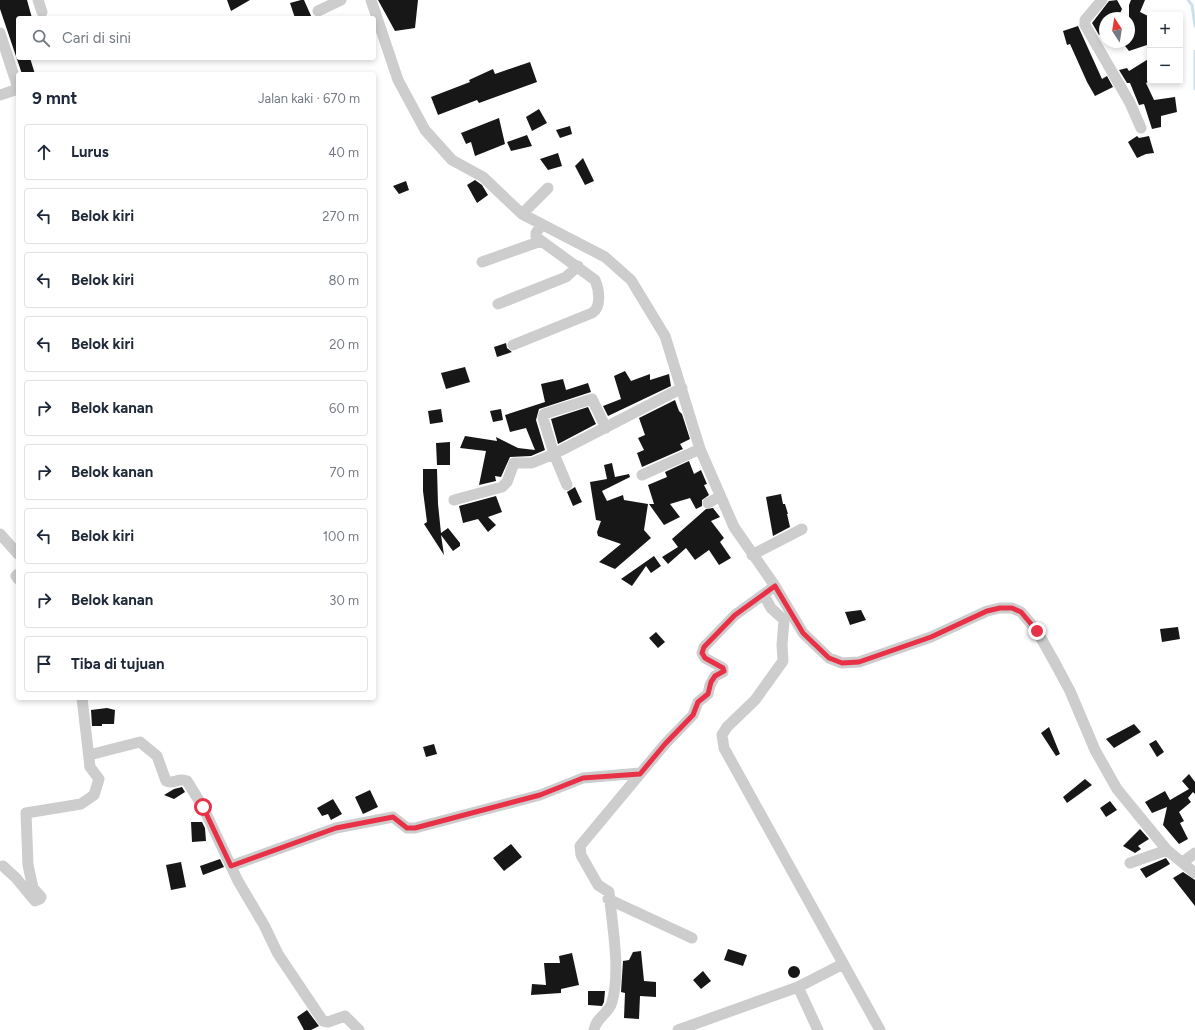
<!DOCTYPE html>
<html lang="id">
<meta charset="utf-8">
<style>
body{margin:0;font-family:Figtree,sans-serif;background:#f6f6f7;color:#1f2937}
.controls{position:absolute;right:12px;top:12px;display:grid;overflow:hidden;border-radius:4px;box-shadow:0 2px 6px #0003}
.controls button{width:36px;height:36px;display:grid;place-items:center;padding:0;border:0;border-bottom:1px solid #e0e1e3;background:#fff;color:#1f2937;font:20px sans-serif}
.compass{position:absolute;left:1099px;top:12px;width:36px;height:36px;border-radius:50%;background:#fff;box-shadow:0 2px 6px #0003;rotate:348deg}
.stop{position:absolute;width:12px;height:12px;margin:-9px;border:3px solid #e83047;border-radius:50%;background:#fff}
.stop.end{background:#e83047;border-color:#fff;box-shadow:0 1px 4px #0008}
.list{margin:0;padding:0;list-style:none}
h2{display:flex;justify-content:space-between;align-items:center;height:52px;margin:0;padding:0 16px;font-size:17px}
h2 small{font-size:13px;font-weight:400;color:#747a83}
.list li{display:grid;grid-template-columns:26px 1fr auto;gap:12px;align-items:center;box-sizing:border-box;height:56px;margin:0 8px 8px;padding:0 8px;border:1px solid #e0e1e3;border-radius:4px}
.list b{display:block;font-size:15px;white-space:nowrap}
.list em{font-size:13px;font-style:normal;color:#747a83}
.icon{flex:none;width:22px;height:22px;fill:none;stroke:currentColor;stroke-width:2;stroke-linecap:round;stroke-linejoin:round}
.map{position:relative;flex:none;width:1195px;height:1030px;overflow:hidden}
.search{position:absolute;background:#fff;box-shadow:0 2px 6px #0003;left:16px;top:16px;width:360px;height:44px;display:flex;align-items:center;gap:10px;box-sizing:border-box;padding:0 14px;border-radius:4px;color:#747a83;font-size:15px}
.panel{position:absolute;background:#fff;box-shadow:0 2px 6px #0003;left:16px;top:72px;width:360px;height:628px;border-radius:4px}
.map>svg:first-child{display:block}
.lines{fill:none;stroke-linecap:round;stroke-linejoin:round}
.stream{stroke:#cae1ed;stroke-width:3}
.building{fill:#171717}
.minor{stroke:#cdcdcd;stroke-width:11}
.route{stroke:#e83047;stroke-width:5}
</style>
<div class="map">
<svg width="1195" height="1030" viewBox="0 0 1195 1030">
<rect width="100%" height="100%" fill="#fff"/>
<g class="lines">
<!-- stream -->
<path class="stream" d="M1188,0l4,5 3,21
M1195,51v38"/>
</g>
<!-- building -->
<path class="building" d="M0,0h27l5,18h-14v40h12l5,16h-13l-22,-65z
M227,0h23l-19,11z
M301,0h3l8,18h-17l-5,-15z
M378,0h40l-3,28 -20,3z
M1117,0l5,9 -4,9h-13v15l-6,2 -7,-12 17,-22z
M1131,0h14l-5,12 10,5v5l-3,5 3,8v9l-21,7 -7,-9h7v-37z
M1078,26l24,53 5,-3 6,11 -18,9 -8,-14 -17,-38 -3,1 -4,-14z
M1150,58v23l-4,2 8,17 21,-3 2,15 -16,4v11l-9,2 -8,-25 -5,1 -9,-22h-3l-8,-13 8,-2 2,3z
M530,62l7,20 -58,21 -2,-3 -39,15 -7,-18 39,-15 -1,-2 24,-11 2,5z
M539,109l8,14 -15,8 -6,-14z
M499,118l6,26 -30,12 -4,-14 -5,2 -5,-11z
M570,126l2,8 -12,4 -4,-8z
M527,135l5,11 -21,5 -4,-9z
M1137,136l2,2 10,-2 5,17 -8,1 -9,4 -9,-16z
M558,153l4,13 -14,4 -8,-11z
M583,158l11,23 -9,4 -10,-19z
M475,180l7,5 6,10 -11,8 -10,-18z
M406,181l3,9 -10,4 -6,-8z
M506,343l1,5 5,4 -15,5 -3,-10z
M465,367l5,15 -24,7 -5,-16z
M625,371l6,10 19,-7v6l19,-6 2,12 -63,30 -5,-10 18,-7 -7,-23z
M563,379l3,11 22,-7 3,9 -52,17 -3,11 9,30 -14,6 -21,1 -9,20 -6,-1 1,5 -17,4 7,-34 -26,-3 5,-12 32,5 -1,-4 22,11 17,2 -9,-22 -16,4 -5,-17 40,-13 -4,-18z
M675,400l4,11 3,3 8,25 -10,5 3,5 -41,18 -5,-14 7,-3 -6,-12 7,-3 -6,-17z
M588,407l8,17 -38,20 -7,-25z
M441,409l2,13 -13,2 -2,-13z
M501,409l2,11 -10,2 -3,-11z
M450,442v23h-13l-1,-22z
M689,461l5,13 7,-4 6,14 -3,1 5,10 -7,5v6l-6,3 -6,-11 -20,6 10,13 -16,8 -15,-21h5l-6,-19 19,-8 -2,-5z
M612,463l3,14 14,-3 1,3 -28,14 5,10 16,-6 1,5 24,4 -4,26 7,8 -36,31 -16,-7 22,-18 -23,-8 -1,-4 4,-11 -5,-1 -6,-38 17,-3 -3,-14z
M423,469h14l1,35 3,29 7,-5 12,15v3l-7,5 -12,-16 3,20 -20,-31 3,-2 -4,-31z
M575,487l7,15 -9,4 -6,-14z
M781,494l2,10h2l3,10h-1l3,13 -17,9 -7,-39z
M496,496l6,16 -14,5 8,8 -8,7 -10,-13 -15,4 -4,-17z
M713,508l7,9 -9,4 13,17 -4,4 11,16 -12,7 -10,-15 -14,10 -9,-12 -18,16 -6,-7 16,-10 -6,-8 34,-30z
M654,556l7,10 -10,7 -5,-7 -14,20 -11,-7z
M861,610l5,10 -16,5 -5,-13z
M1178,627l2,12 -18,3 -2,-13z
M656,632l9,10 -7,6 -9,-10z
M107,708l8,2 -1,14h-12v2h-10l-1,-16z
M1134,724l7,8 -27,16 -8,-9z
M1049,727l11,27 -4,2 -15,-23z
M1156,740l8,12 -7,5 -8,-13z
M434,744l3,10 -11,3 -3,-10z
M1189,774l6,8v12l-2,-2 -5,6 3,4 -12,10 5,9 -4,2 8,16 -9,5 -16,-19 4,-18 -15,6 -7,-11 20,-11 5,9 19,-11 -7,-8z
M1085,779l7,6 -25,18 -4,-6z
M182,787l3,5 -11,7 -10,-4 10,-6z
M370,790l8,17 -15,7 -8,-17z
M333,799l9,15 -11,6 -3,-6 -6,2 -5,-8z
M1110,801l7,9 -11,7 -6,-9z
M191,822h11l3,6 1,13 -14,1z
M1140,829l9,10 -11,7 3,3 -6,4 -12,-7z
M511,844l11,13 -18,14 -11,-13z
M1166,858l4,6 -24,14 -6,-9z
M220,859l4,8 -21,8 -3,-9z
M181,862l5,25 -15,3 -5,-25z
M1183,872l12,8v26l-22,-28z
M728,949l19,6 -4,11 -19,-6z
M641,951l3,30 12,1v15l-16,-1 -1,23 -15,-1 1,-25 -4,-1 2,-31 6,-1 4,-8z
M572,953l7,32 -18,4v4l-30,2 1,-11 14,1 -2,-22h16l-1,-7z
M788 972a6 6 0 1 1 12 0a6 6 0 1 1-12 0Z
M703,971l8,10 -10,8 -8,-9z
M588,991h17l-1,11 -2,4 -14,-1z
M307,1010l12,16 -8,4h-7l-7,-13z"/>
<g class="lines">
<!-- minor -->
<path class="minor" d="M38,0l4,12
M371,0l27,80 27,50 27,30 31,17 39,37 83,43 26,23 34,56 35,113 34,78 41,59 28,47 26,25 13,5 17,-1 72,-25 56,-26 13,-3h12l9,4 16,19 18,32 15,28 25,59 22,39 50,61 28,23
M1102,0l-17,20v5l45,78 11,25
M318,11l23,-11
M0,33l18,55
M0,95l18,-6
M522,214l26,-26
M482,262l59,-21
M498,304l68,-27 12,-11
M513,345l79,-32c10,-6 7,-24 3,-33l-59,-43v-4l6,-9
M642,475l58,-26
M567,485l-13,-31 -11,-36 1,-4 48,-15 14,29
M454,500l48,-13 5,-5 7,-19h18l22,-9 128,-66
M708,503l11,-6
M0,534l18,20
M752,555l50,-26
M18,574l-2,2 2,3
M764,595l7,13 13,12 -2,25 1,16 -28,39 -28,27 -5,8 2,13 156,282
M89,755l51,-13 17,14 9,25c7,4 13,-4 21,0l16,26 35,74 26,44 14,29 45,67 5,1 17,-6 14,14
M1183,862l12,-9
M1130,863l37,-13
M3,866l13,12 19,23 5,-2 1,-2 -8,-9 -5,-23 -2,-52 55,-9 13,-9 5,-16 -9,-12 -8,-69
M231,866l105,-38 57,-11 14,11h8l125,-33 43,-17 57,-5
M608,899l84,39
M594,1030c2,-13 15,-16 18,-28 9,-32 0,-77 -3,-110l-11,-7 -17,-30 -1,-9 85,-102 28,-29 5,-13 10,-8 2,-9 5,-9 8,-4v-4l-18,-10 -3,-5 2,-6 31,-32 40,-29
M678,1030l120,-43
M818,1030l-20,-43 45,-23"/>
</g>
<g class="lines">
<!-- route -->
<path class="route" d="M203,807l28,59 105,-38 57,-11 14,11h8l125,-33 43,-17 57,-4 25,-30 28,-29 5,-13 10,-8 3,-12 4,-6 9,-5 -1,-3 -18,-10 -3,-5 2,-6 31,-32 40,-29 28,47 26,25 13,5 17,-1 72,-25 56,-26 13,-3h12l9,4 16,19"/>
</g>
</svg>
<div class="controls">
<button>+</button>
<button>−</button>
</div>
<svg class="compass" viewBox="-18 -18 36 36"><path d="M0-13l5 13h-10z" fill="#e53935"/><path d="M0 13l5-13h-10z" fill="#747a83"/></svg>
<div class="stop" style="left:203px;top:807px"></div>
<div class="stop end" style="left:1037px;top:631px"></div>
<div class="search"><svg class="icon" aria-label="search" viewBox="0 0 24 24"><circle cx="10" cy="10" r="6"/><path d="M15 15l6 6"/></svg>Cari di sini</div>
<section class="panel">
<h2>9 mnt<small>Jalan kaki · 670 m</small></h2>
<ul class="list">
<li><svg class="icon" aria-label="ahead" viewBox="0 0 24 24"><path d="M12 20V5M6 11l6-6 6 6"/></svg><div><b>Lurus</b></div><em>40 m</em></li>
<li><svg class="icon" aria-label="left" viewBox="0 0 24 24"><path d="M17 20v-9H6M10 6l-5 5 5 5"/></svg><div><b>Belok kiri</b></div><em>270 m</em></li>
<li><svg class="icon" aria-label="left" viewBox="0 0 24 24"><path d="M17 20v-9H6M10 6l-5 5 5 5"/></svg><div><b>Belok kiri</b></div><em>80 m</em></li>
<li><svg class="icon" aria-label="left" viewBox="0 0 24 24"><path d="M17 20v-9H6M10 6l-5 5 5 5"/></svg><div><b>Belok kiri</b></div><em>20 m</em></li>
<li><svg class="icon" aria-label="right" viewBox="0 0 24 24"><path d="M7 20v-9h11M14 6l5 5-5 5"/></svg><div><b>Belok kanan</b></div><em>60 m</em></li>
<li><svg class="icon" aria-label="right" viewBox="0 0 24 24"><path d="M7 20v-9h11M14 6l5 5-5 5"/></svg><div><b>Belok kanan</b></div><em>70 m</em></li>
<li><svg class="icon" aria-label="left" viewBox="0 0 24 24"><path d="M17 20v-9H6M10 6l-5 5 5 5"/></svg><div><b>Belok kiri</b></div><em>100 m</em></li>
<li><svg class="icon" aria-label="right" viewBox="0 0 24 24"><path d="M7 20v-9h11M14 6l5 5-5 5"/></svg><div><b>Belok kanan</b></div><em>30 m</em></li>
<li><svg class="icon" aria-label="arrive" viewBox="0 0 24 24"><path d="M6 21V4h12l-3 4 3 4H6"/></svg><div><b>Tiba di tujuan</b></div></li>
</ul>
</section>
</div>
